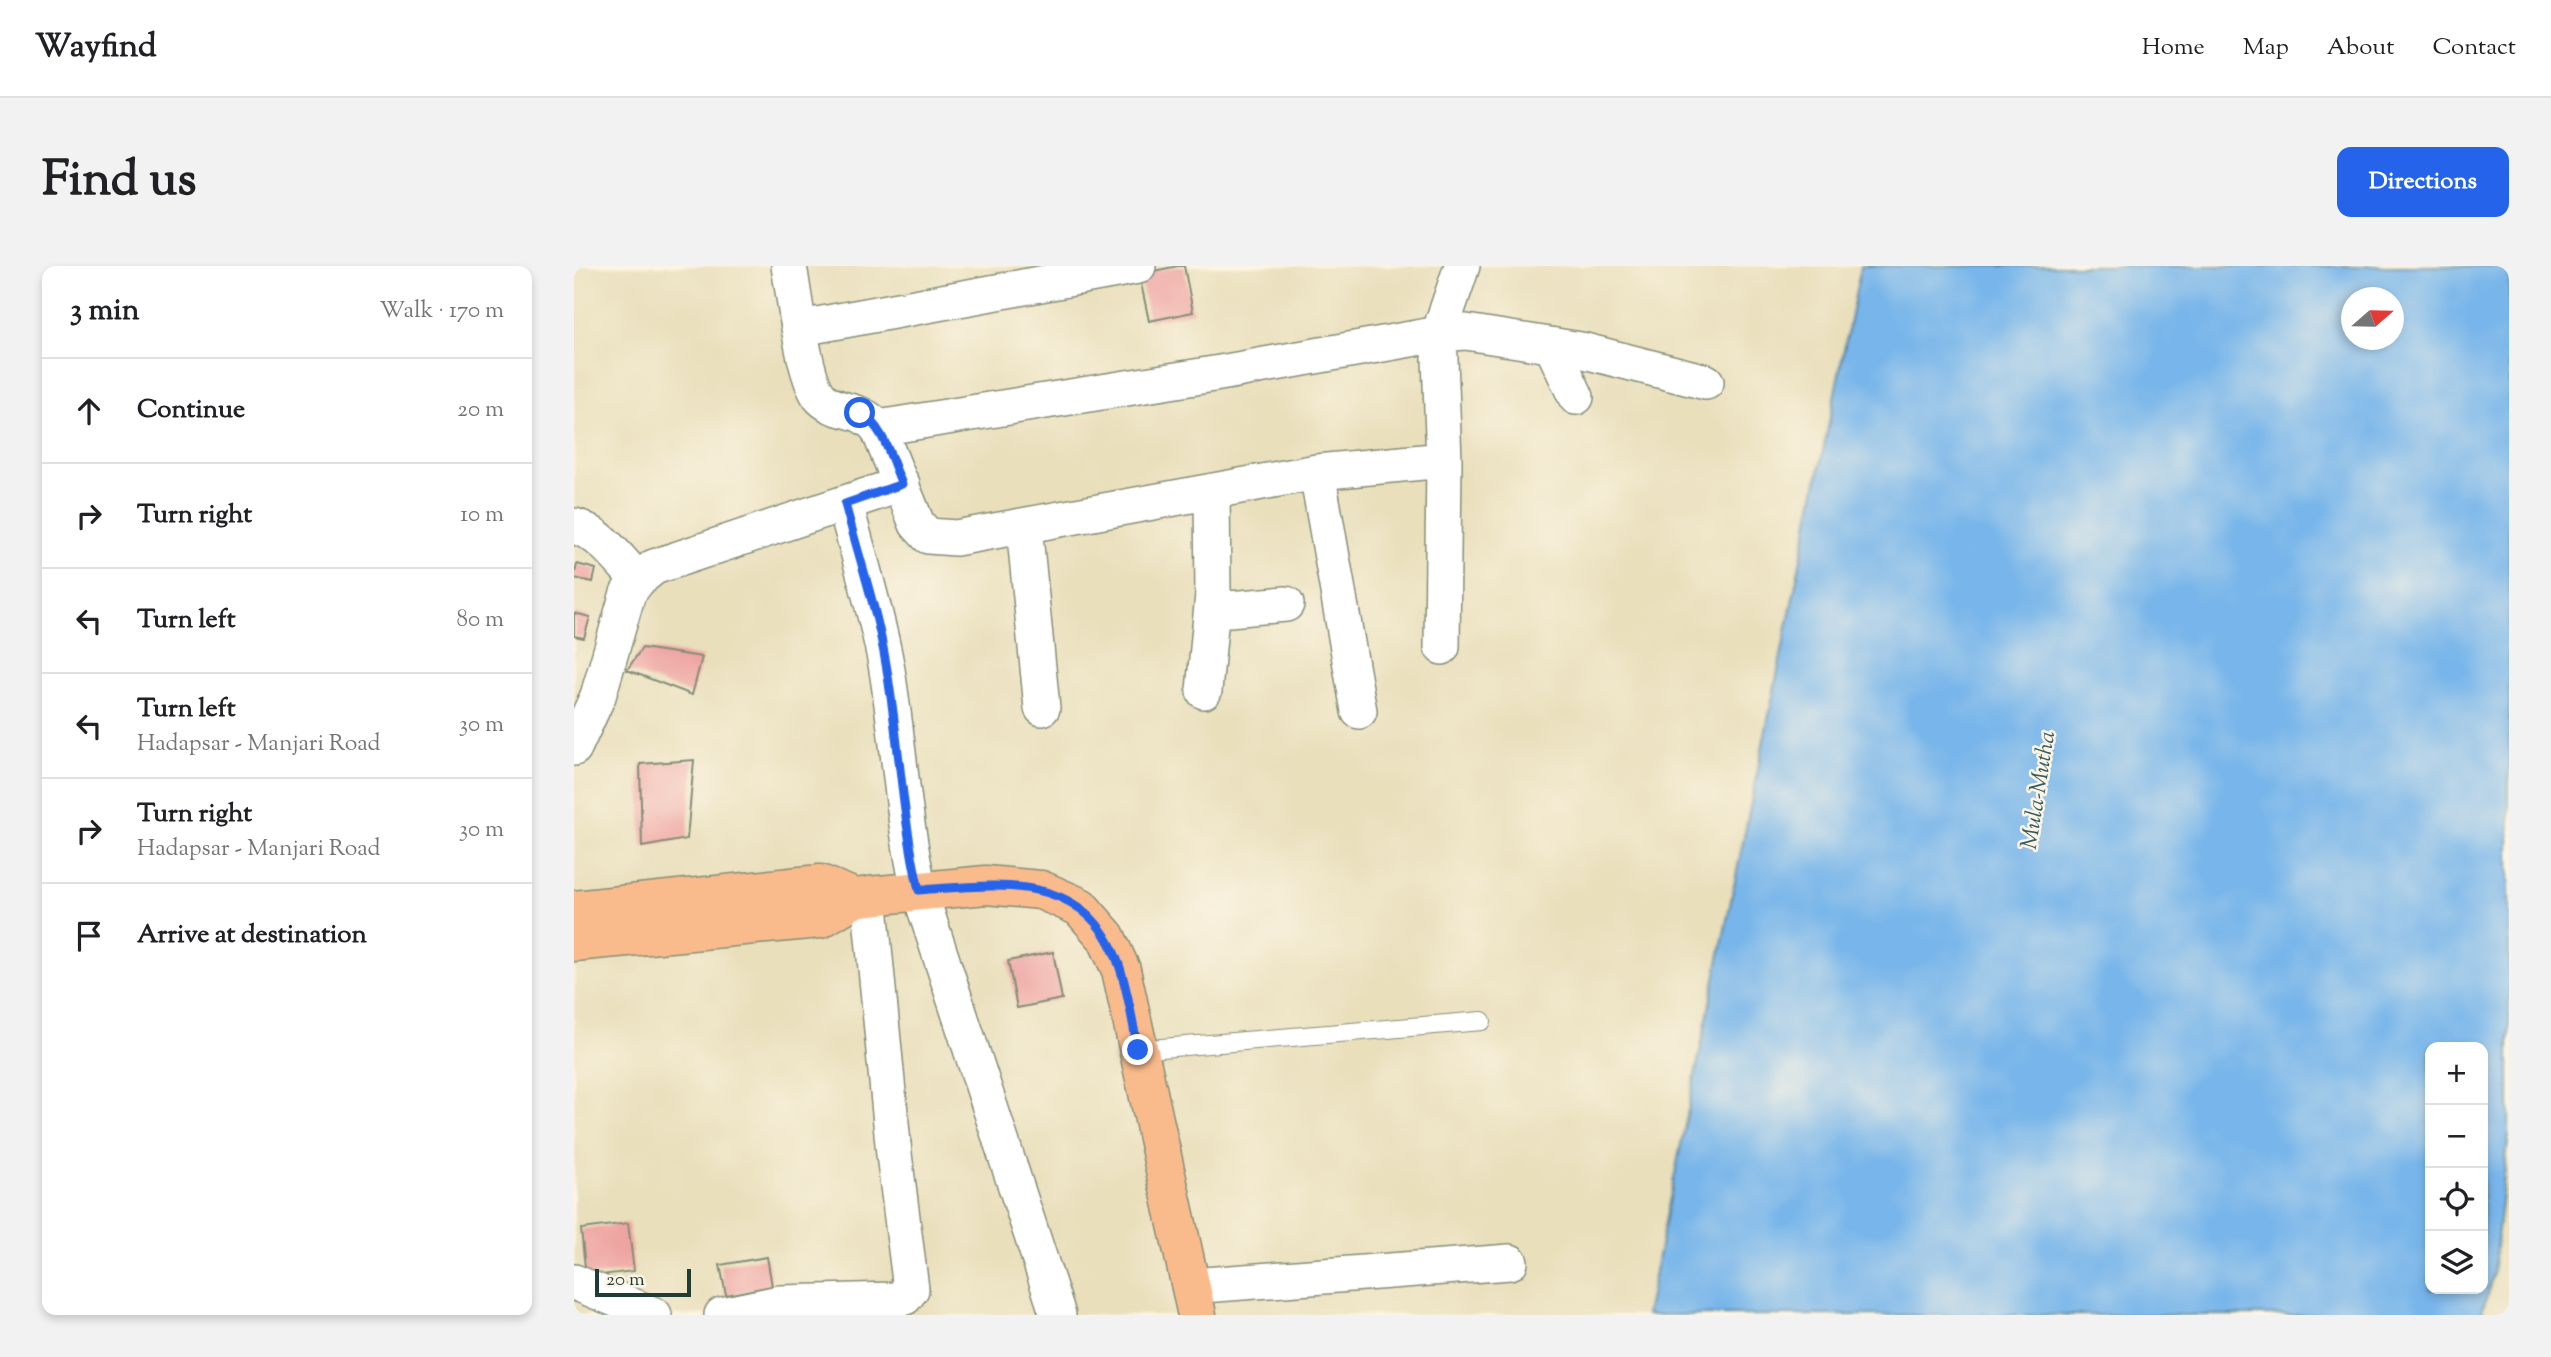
<!DOCTYPE html>
<meta charset="utf-8">
<style>
body{margin:0;font-family:"Sorts Mill Goudy",serif;background:#f2f2f2;color:#202124}
.controls{position:absolute;right:21px;bottom:21px;display:grid;overflow:hidden;border-radius:14px;box-shadow:0 4px 10px #0003}
.controls button{width:63px;height:63px;display:grid;place-items:center;padding:0;border:0;border-bottom:2px solid #e0e0e0;background:#fff;color:#202124;font:35px sans-serif}
.compass{position:absolute;left:1767px;top:21px;width:63px;height:63px;border-radius:50%;background:#fff;box-shadow:0 4px 10px #0003;rotate:70deg}
.scale{position:absolute;left:21px;bottom:18px;width:96px;box-sizing:border-box;padding-left:7px;border:4px solid #1f3d34;border-top:0;font-size:19px;line-height:24px;white-space:nowrap;color:#1f3d34;-webkit-text-stroke:5px #fcf5e5;paint-order:stroke}
.stop{position:absolute;width:21px;height:21px;margin:-16px;border:5px solid #2563eb;border-radius:50%;background:#fff}
.stop.end{background:#2563eb;border-color:#fff;box-shadow:0 2px 7px #0008}
.list{margin:0;padding:0;list-style:none}
h2{display:flex;justify-content:space-between;align-items:center;height:91px;margin:0;padding:0 28px;font-size:30px}
h2 small{font-size:23px;font-weight:400;color:#757577}
.list li{display:grid;grid-template-columns:46px 1fr auto;gap:21px;align-items:center;box-sizing:border-box;height:105px;padding:0 28px;border-top:2px solid #e0e0e0}
.list b{display:block;font-size:26px;white-space:nowrap}
.list p{margin:0;font-size:23px;white-space:nowrap;color:#757577}
.list em{font-size:23px;font-style:normal;color:#757577}
.icon{flex:none;width:38px;height:38px;fill:none;stroke:currentColor;stroke-width:2;stroke-linecap:round;stroke-linejoin:round}
.map{position:relative;flex:none;width:1935px;height:1049px;overflow:hidden;border-radius:14px}
header{display:flex;align-items:center;gap:42px;box-sizing:border-box;height:98px;padding:0 35px;background:#fff;border-bottom:2px solid #e0e0e0}
header strong{font-size:33px}
nav{display:flex;gap:38px;margin-inline-start:auto;font-size:24px}
.intro{display:flex;align-items:center;justify-content:space-between;box-sizing:border-box;height:168px;padding:0 42px}
h1{margin:0;font-size:49px}
.button{padding:18px 32px;border-radius:14px;background:#2563eb;color:#fff;font-size:24px;font-weight:700}
main{display:flex;gap:42px;padding:0 42px}
aside{flex:1;background:#fff;border-radius:14px;box-shadow:0 4px 10px #0003}
.map>svg:first-child{display:block}
.water{fill:#77b5ea;stroke:#4b798f;stroke-width:2;fill-rule:evenodd}
.building{fill:#eea4a1}
.lines{fill:none;stroke-linecap:round;stroke-linejoin:round}
.lane-casing{stroke:#848e78;stroke-width:20}
.street-casing{stroke:#848e78;stroke-width:38}
.primary-casing{stroke:#848e78;stroke-width:41}
.lane{stroke:#fff;stroke-width:18}
.street{stroke:#fff;stroke-width:35}
.primary{stroke:#fabb8c;stroke-width:38}
.route{stroke:#2563eb;stroke-width:9}
.labels{text-anchor:middle;stroke-width:5;stroke-linejoin:round;paint-order:stroke}
.water-label{font-size:23px;font-style:italic;fill:#355b62;stroke:#fcf5e5}
</style>
<header>
<strong>Wayfind</strong>
<nav><a>Home</a><a>Map</a><a>About</a><a>Contact</a></nav>
</header>
<div class="intro"><h1>Find us</h1><a class="button">Directions</a></div>
<main>
<aside>
<h2>3 min<small>Walk · 170 m</small></h2>
<ul class="list">
<li><svg class="icon" aria-label="ahead" viewBox="0 0 24 24"><path d="M12 20V5M6 11l6-6 6 6"/></svg><div><b>Continue</b></div><em>20 m</em></li>
<li><svg class="icon" aria-label="right" viewBox="0 0 24 24"><path d="M7 20v-9h11M14 6l5 5-5 5"/></svg><div><b>Turn right</b></div><em>10 m</em></li>
<li><svg class="icon" aria-label="left" viewBox="0 0 24 24"><path d="M17 20v-9H6M10 6l-5 5 5 5"/></svg><div><b>Turn left</b></div><em>80 m</em></li>
<li><svg class="icon" aria-label="left" viewBox="0 0 24 24"><path d="M17 20v-9H6M10 6l-5 5 5 5"/></svg><div><b>Turn left</b><p>Hadapsar - Manjari Road</p></div><em>30 m</em></li>
<li><svg class="icon" aria-label="right" viewBox="0 0 24 24"><path d="M7 20v-9h11M14 6l5 5-5 5"/></svg><div><b>Turn right</b><p>Hadapsar - Manjari Road</p></div><em>30 m</em></li>
<li><svg class="icon" aria-label="arrive" viewBox="0 0 24 24"><path d="M6 21V4h12l-3 4 3 4H6"/></svg><div><b>Arrive at destination</b></div></li>
</ul>
</aside>
<div class="map">
<svg width="1935" height="1049" viewBox="0 0 1935 1049">
<rect width="100%" height="100%" fill="#fcf5e5"/>
<filter id="ink" filterUnits="userSpaceOnUse"><feTurbulence type="fractalNoise" baseFrequency=".0143" numOctaves="2"/><feDisplacementMap in="SourceGraphic" scale="14" xChannelSelector="R" yChannelSelector="G"/><feConvolveMatrix kernelMatrix="1 2 1 2 8 2 1 2 1" color-interpolation-filters="sRGB"/></filter>
<filter id="wash" filterUnits="userSpaceOnUse"><feTurbulence type="fractalNoise" baseFrequency=".00686" numOctaves="4" result="noise"/><feDisplacementMap in="SourceGraphic" scale="28" xChannelSelector="R" yChannelSelector="G"/><feGaussianBlur stdDeviation="1.57" result="paint"/><feColorMatrix in="noise" values="0 0 0 0 0 0 0 0 0 0 0 0 0 0 0 0 0 1.4 0 .05"/><feComposite in="paint" operator="in"/></filter>
<g filter="url(#wash)">
<rect width="100%" height="100%" fill="#e9dfbb"/>
<!-- water -->
<path class="water" d="M1287,0h648v866l-16,142 -12,41h-835zM1778,32h42v42h-42zM1856,781h53v242h-53z"/>
<g id="blocks">
<!-- building -->
<path class="building" d="M604,0h6l9,46 -44,9 -10,-47z
M3,298l19,5 -3,13 -19,-4z
M0,347l16,4 -6,21 -10,-2z
M68,382l60,9 -10,38 -65,-25z
M120,494l-7,79 -45,8 -2,-83z
M479,686l9,47 -45,9 -9,-47z
M54,957l6,48 -48,6 -5,-48z
M193,991l5,29 -46,9 -6,-30z"/>
</g>
</g>
<g filter="url(#ink)">
<use href="#blocks" fill-opacity="0" stroke="#848e78" stroke-width="2"/>
<g class="lines">
<!-- lane casing -->
<g class="lane-casing">
<path id="lane" d="M564,784l344,-29"/>
</g>
<!-- street casing -->
<g class="street-casing">
<path id="street" d="M215,0c5,27 15,115 32,132 17,17 37,7 57,30l39,96 11,12 28,2 361,-66 127,-12
M227,62l337,-62
M978,80l24,51
M304,162l342,-55 219,-39 27,-2 115,18 125,32
M743,206l42,239
M271,238c14,53 31,106 41,160 13,76 16,152 33,226l139,425
M0,260c27,7 45,34 64,54
M450,260l18,182
M639,328l6,11 10,4 57,-5
M868,381l2,-187 -5,-126 23,-68
M630,425l9,-97 -1,-103
M0,482l24,-52 30,-103 10,-13 16,-13 248,-83
M0,1016l80,33
M616,1020l320,-24
M148,1049l58,-12 113,-3 12,-3 6,-8 -17,-135 -25,-258"/>
</g>
<!-- primary casing -->
<g class="primary-casing">
<path id="primary" d="M0,644l246,-26 35,14
M0,676l246,-23 35,-21 14,-2 117,-11 55,5 39,17 26,30 15,33 76,345"/>
</g>
<!-- lane -->
<use href="#lane" class="lane"/>
<!-- street -->
<use href="#street" class="street"/>
<!-- primary -->
<use href="#primary" class="primary"/>
</g>
</g>
<g class="lines" filter="url(#ink)">
<!-- route -->
<path class="route" d="M286,147c24,13 31,47 42,71l-57,20c14,53 32,106 41,160 13,76 16,152 33,226 85,-6 171,-19 202,81 8,26 12,53 17,79"/>
</g>
<g class="labels">
<!-- water labels -->
<g class="water-label">
<text transform="translate(1463 524) rotate(-81)" y="8">Mula-Mutha</text>
</g>
</g>
</svg>
<div class="controls">
<button>+</button>
<button>−</button>
<button><svg class="icon" aria-label="locate" viewBox="0 0 24 24"><circle cx="12" cy="12" r="6"/><path d="M12 2v4M12 18v4M2 12h4M18 12h4"/></svg></button>
<button><svg class="icon" aria-label="layers" viewBox="0 0 24 24"><path d="M12 4l9 5-9 5-9-5zM3 14l9 5 9-5"/></svg></button>
</div>
<svg class="compass" viewBox="-18 -18 36 36"><path d="M0-13l5 13h-10z" fill="#e53935"/><path d="M0 13l5-13h-10z" fill="#757577"/></svg>
<div class="scale">20 m</div>
<div class="stop" style="left:286px;top:147px"></div>
<div class="stop end" style="left:564px;top:784px"></div>
</div>
</main>
